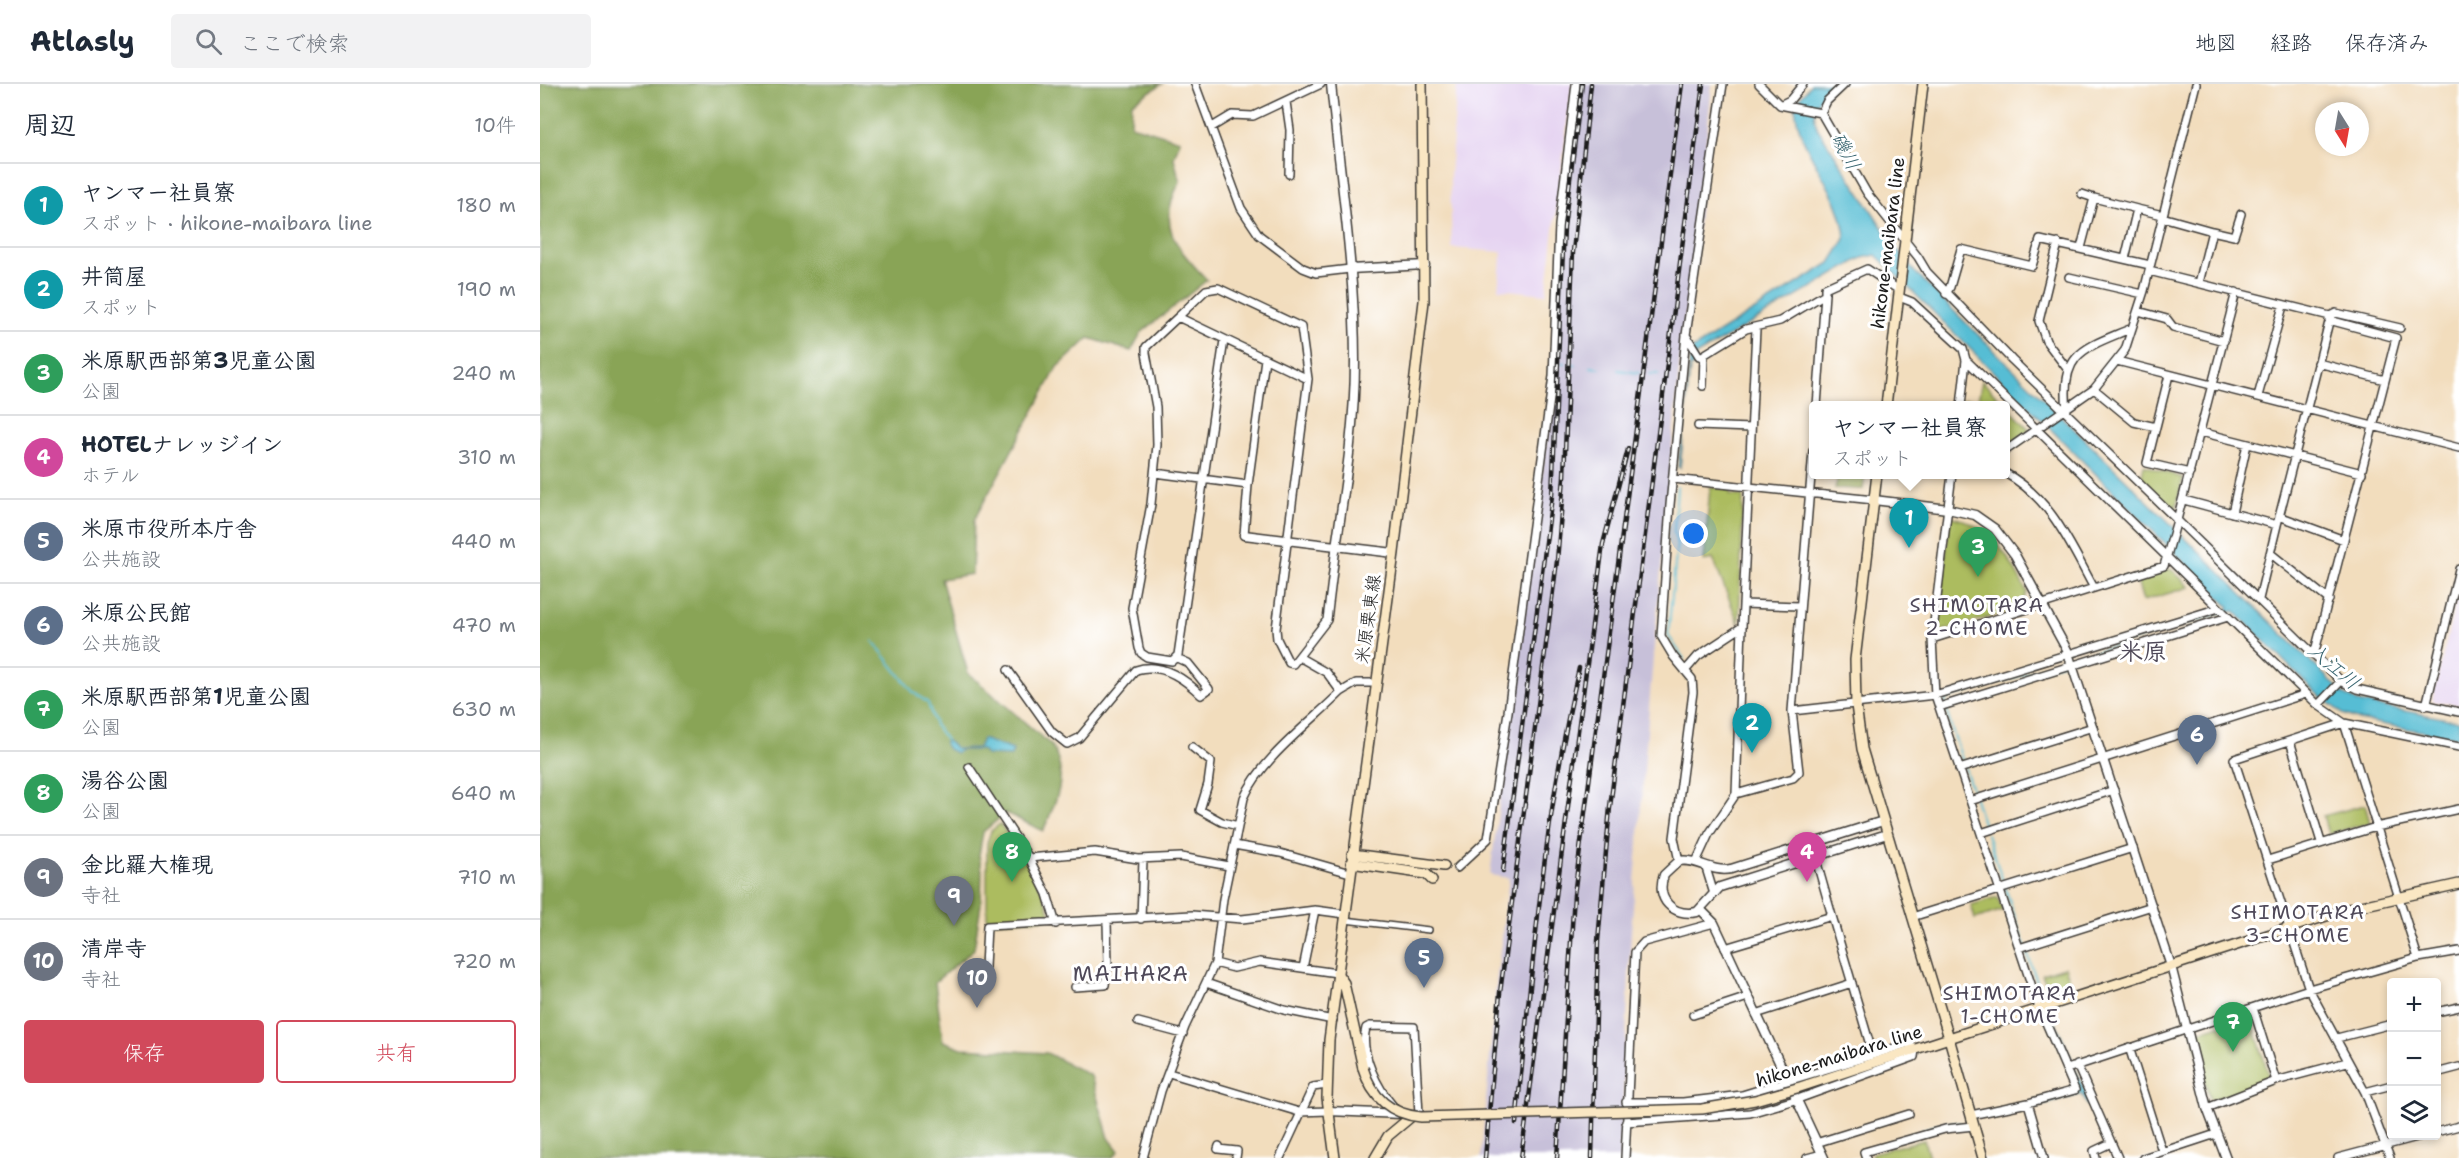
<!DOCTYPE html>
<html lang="ja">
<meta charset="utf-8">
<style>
body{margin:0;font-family:"Shantell Sans","Klee One",sans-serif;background:#f2f2f3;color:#1f2937}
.controls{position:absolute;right:18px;bottom:18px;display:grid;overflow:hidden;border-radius:6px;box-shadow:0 3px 9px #0003}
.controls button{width:54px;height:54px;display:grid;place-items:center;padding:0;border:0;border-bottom:2px solid #e0e1e3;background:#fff;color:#1f2937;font:30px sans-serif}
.compass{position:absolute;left:1775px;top:18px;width:54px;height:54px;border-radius:50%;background:#fff;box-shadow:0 3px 9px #0003;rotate:169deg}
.you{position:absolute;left:1154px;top:450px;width:21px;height:21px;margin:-15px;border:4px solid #fff;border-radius:50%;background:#1a73e8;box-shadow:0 0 0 9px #1a73e833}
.badge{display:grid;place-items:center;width:39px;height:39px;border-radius:50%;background:#d1495b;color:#fff;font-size:20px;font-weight:700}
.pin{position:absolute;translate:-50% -50px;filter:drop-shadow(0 2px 3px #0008)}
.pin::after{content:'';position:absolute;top:32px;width:21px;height:18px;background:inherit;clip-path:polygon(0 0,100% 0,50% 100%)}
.popup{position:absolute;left:1269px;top:317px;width:201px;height:78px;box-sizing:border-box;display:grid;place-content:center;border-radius:6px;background:#fff;filter:drop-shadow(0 2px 4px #0005);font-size:20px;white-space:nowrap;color:#747a83}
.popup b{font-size:22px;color:#1f2937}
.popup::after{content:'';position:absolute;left:50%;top:100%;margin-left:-12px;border:12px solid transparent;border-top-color:#fff}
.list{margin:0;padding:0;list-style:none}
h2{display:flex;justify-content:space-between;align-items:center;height:78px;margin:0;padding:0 24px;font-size:26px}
h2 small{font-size:20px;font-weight:400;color:#747a83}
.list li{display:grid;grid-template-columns:39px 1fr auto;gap:18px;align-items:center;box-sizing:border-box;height:84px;padding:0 24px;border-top:2px solid #e0e1e3}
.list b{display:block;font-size:22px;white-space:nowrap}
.list p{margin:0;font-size:20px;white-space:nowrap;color:#747a83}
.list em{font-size:20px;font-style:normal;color:#747a83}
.actions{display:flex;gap:12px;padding:18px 24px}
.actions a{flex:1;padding:14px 0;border:2px solid #d1495b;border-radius:6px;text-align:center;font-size:21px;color:#d1495b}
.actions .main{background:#d1495b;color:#fff}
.icon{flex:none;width:33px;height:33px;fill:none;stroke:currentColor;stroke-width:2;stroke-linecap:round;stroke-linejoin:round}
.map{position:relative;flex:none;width:1919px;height:1074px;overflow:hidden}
header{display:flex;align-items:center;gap:36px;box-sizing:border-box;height:84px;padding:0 30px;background:#fff;border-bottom:2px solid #e0e1e3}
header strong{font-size:28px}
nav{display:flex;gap:33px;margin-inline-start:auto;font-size:21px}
.search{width:420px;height:54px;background:#f2f2f3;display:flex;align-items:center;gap:15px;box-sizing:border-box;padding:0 21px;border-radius:6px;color:#747a83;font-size:22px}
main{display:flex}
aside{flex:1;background:#fff}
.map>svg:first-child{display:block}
.built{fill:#e5d3f1}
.industrial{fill:#c7c0d9}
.green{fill:#acbc5f;stroke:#646c3e;stroke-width:1.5}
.forest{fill:#89a456;stroke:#526039;stroke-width:1.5}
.water{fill:#57bdd4;stroke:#3a6c78;stroke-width:1.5}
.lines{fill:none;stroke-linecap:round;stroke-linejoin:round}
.stream{stroke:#57bdd4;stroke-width:2}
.pedestrian-casing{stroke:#3c3934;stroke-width:8}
.minor-casing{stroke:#3c3934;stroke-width:10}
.tertiary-casing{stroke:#3c3934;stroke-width:11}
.secondary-casing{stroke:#3c3934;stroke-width:12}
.pedestrian{stroke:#fff;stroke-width:5}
.minor{stroke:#fff;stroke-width:7}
.tertiary{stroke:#fff;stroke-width:8}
.secondary{stroke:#fae7c3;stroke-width:9}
.rail-casing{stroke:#1c1c1c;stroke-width:4.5}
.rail{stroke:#fff;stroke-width:2;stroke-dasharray:7;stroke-linecap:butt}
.secondary-bridge-casing{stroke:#3c3934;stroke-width:12;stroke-linecap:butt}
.secondary-bridge{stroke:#fae7c3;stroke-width:9}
.labels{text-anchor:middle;stroke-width:6;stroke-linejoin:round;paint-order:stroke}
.street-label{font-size:18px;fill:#1c1c1c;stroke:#fff}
.water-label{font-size:20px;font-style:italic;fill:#37646f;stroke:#fff}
.neighbourhood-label{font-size:20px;letter-spacing:1.5px;fill:#4f4959;stroke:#fff}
.quarter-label{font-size:21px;letter-spacing:1.5px;fill:#4f4959;stroke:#fff}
.district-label{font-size:24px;font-weight:bold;fill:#4f4959;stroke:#fff}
</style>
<header>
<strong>Atlasly</strong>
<div class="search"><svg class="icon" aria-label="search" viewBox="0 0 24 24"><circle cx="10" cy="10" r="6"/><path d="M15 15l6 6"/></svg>ここで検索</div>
<nav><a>地図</a><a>経路</a><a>保存済み</a></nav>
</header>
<main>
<aside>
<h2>周辺<small>10件</small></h2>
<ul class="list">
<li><span class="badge" style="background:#0f9aa8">1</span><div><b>ヤンマー社員寮</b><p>スポット · hikone-maibara line</p></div><em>180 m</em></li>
<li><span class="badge" style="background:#0f9aa8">2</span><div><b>井筒屋</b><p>スポット</p></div><em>190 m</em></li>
<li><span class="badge" style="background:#2e9e5b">3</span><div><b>米原駅西部第3児童公園</b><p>公園</p></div><em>240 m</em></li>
<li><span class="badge" style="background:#d1479c">4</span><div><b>HOTELナレッジイン</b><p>ホテル</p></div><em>310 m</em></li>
<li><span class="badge" style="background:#5c6f8a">5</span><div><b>米原市役所本庁舎</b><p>公共施設</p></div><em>440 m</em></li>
<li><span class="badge" style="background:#5c6f8a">6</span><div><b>米原公民館</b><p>公共施設</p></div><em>470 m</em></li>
<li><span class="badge" style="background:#2e9e5b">7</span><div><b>米原駅西部第1児童公園</b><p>公園</p></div><em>630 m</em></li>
<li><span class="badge" style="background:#2e9e5b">8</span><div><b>湯谷公園</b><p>公園</p></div><em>640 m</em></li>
<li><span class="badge" style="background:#6b7280">9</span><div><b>金比羅大権現</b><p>寺社</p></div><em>710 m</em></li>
<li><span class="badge" style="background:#6b7280">10</span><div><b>清岸寺</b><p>寺社</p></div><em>720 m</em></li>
</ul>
<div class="actions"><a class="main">保存</a><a>共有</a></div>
</aside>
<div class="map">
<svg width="1919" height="1074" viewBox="0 0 1919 1074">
<rect width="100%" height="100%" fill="#fff"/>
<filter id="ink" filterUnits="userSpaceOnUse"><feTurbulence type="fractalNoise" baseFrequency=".0167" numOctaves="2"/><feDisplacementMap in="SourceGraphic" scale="12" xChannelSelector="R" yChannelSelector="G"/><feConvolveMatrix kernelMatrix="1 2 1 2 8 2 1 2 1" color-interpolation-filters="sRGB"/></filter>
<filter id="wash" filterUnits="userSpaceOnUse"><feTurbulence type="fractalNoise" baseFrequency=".008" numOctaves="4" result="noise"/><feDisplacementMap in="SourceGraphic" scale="24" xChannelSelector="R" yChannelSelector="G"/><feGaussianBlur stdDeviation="1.35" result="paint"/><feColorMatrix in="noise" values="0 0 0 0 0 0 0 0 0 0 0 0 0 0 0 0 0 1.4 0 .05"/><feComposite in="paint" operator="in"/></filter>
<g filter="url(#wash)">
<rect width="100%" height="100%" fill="#f2ddbd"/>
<!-- built -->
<path class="built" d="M917,0h115l-26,210 -48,-5 4,-37 -50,-4 -2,-71z
M1919,505v116l-27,-4z"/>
<!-- industrial -->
<path class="industrial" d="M1040,0h132l-16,158 -15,106 -28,310 -22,275 -11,225h-139l16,-182 12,-98 -19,-3 65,-501 8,-149z"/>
<!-- green -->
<path class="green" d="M1442,297l48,49 -25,17v-41h-42l1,-7 14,1z
M1604,381l39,13 -8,33 -7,-1 -27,-31z
M1299,391h26l-2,14 -28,-1z
M1170,403l20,3v5l13,1 -4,128 -26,-65 -9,2z
M1413,433c40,9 56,41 74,75l-8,17 -81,23 -2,-2 14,-111z
M1627,485l5,1 18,17 -47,14 -7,-23z
M1825,721l5,18 -42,11 -5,-18z
M460,740c21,29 42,58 51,92l-2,3 -62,3v-79l4,-12z
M1457,813l6,13 -28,9 -4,-14z
M1525,883l8,21 -23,6 -8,-20z
M1711,932l19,64 -60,21 -17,-68z
M1384,1056l5,18h-58l1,-5z"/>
<!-- forest -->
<path class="forest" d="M0,0h622l-30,19 -1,22 49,15 -6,18 6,24c-25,45 -3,65 27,98l-66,53 -10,18 -42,-13 -32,30 -83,152 -2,54 -31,5 27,94 83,72c19,28 5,58 -8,86l-37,-18 -23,19 -4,23 3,16 -1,33 -7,45 -39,33 8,59 19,7 85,5 44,23 18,62 10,13 -7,7h-572z"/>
<!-- water -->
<path class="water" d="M1271,0h23c-16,14 -25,24 -16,45l74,113 22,29 43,43 387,380 13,8 102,19v17l-100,-18 -16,-6 -27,-21 -82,-82 -4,1 -3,-3 2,-2 -353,-352 -14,3 -167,98v9l-5,3 -10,100 -2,-1 13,-117 139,-87 15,-24c-2,-49 -49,-87 -50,-135z
M442,655l31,11 -2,6 -25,-1 -4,-5h-22l-4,3 -8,-4 -4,-6 2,-3 11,9 21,-1z
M1512,930l21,48 -6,-1 -19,-45z
M1535,984l16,36 -4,1 -5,-11 -48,14 1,-5 45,-12 -8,-18z"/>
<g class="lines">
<!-- stream -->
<path class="stream" d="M1022,279h2
M1032,280l4,1
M1051,283l9,1
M1078,286l21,3
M1110,290h8
M1137,403l-3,45 3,13 -9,90 16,24
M333,557l40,51 15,11 7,22 11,15
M1532,575l158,-49
M1445,745l-37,-112 -3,-18 122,-38
M1447,750l55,163
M1548,1019l8,19
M1381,1046l25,-7h14"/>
</g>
</g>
<g filter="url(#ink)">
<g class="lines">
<!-- pedestrian casing -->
<g class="pedestrian-casing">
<path id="pedestrian" d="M805,836l84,10"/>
</g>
<!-- minor casing -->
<g class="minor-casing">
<path id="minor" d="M655,0l46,124 18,27 44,33 13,5 34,-4
M1219,0l21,21 41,8 46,80 51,64 9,15 85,88 165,160 59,-228
M746,18l4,28 -1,44
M1240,21l10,-5 13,-16
M1281,29l6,-12 18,-17
M672,43l20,-12 21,1 68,-32
M1542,110l12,4
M1622,133l50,14 -13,52
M1672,147l22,5 7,-22
M1518,159l-19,78 7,20 22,29
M1541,164l13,-50 43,11
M1585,175l12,-50 26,6
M1609,187l181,45 6,-3 64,15
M1529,193l74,17
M1406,210l4,-7 11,-38 71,17 8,-26 110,25
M1359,213l13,5 51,47 3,11 352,345 26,18 115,24
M1598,227l29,8 6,8 51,14
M638,233l-32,30v6l10,54 1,38 -6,59 -19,104 7,40 2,5 6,4 25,4 6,-6 46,-315
M1146,251l13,21h3l44,-27 34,-8 45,-27v-6l42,-19 32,21
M1577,277l342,87
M1778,279l67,17
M1629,291l-22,88 43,10
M768,295l-130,-62 28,-27 12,-2 83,39 7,52 -32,250 1,10 12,24 4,1 34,-44 9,-73
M1163,302l1,-31
M1554,305l40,33 22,5
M1718,312l25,-90
M1277,322l8,-112
M1421,322l5,-46
M1527,325c-7,-58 19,-61 65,-81
M1158,342l53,2
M1661,348l161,41
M1465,367l89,-62 31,-39 19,-59 52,-207
M615,389l93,12
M1465,389c46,25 65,71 89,115
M1412,390l-20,165 3,56 102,307 38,88 -47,13
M1133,395l201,21
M1644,416l93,25 53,-207
M1692,429l15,-69
M1739,432l65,24
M704,451l4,-50 17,-126
M1730,469l59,47
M1719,515l18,-74
M1203,520l56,2
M1392,555l232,-73 13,-46 164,161
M1774,571l82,-317 -67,-18
M759,573l28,16 14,19
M468,586l44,62 15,12 12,-6 57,-68c25,-8 48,8 65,25l8,-6 -21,-26 -11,-5
M1145,587l13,-15 44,-29 14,-298
M1778,621l23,-24 16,8 102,23
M1886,622l33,-137
M1399,623l289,-90
M1252,627l21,-260
M1750,657l31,101
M652,663l19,15 -3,22 -8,26 22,12 16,4
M429,683l60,91
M1419,685l134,-42
M1196,710l6,-167
M1430,717l336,-107
M1441,749l133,-43
M694,761l46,8 70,20
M1275,772l17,60
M1728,776l108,-33 83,-18
M1139,777l-5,-23 19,-146 -1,-13 -19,-23 -12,-20 9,-131 16,-170 37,-251
M1156,778l13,-28 27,-40 57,-16 6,-6 -7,-61 143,-16 284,-87
M917,784l31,-29 20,-127 45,-336 6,-151 17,-141
M1166,784l8,26
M1372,833l221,-69
M601,835l2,-60
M516,840l-9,-30 -18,-36 66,-6 43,7 43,-2 48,9
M1479,864l133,-42
M675,879l19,5 26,-6 77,11
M445,883l2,-41 205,-11 50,4 73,-9 30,4
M763,884l12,-58
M666,899l78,27 49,10
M535,903l30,-2 3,-21 -1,-43
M1713,924l23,73
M1896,928l23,-5
M1216,930l96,-31
M1153,931l55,-18
M598,938l45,12
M1797,954l55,-14
M1589,963l33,104
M1537,981l41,93
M1527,985l242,-80 109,-31 41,-7
M629,989l130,39 29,-1
M1896,989l23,-6
M1825,1008l27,-7
M1086,1018h57l59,-7 131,-40
M854,1023c-16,-18 -35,-54 -28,-79l4,-2 44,1 5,87
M1667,1024l69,-27 71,-19
M1431,1031l57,-12 16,55
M1086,1038l124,-9 45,-13 119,-43 1,-7 -6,-7 -36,12 -41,-139 -107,32
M1896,1048l23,-6
M1276,1059l93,-29
M679,1062l-1,3 19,2 -1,7
M603,1074l18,-67 24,-64 30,-64 8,-64 21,-101c17,-39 66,-75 97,-106l15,-9h19
M740,1074l33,-71 14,-2
M1085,1074l10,-206 9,-10 70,-19
M1267,1074l15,-4
M1326,1074l-2,-6 81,-23 29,-3
M1556,1074l-2,-7 17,-8
M1603,1074l73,-24
M1798,1074l83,-22
M1850,1074l-25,-66 -56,-103 -75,-230 110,-36 74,235"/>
</g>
<!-- tertiary casing -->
<g class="tertiary-casing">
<path id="tertiary" d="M791,0c9,92 24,185 24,277 0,63 -10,125 -19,186
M810,185l75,-4
M1334,416l74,9 27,6 20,14 20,26 52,95 104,316 36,142 19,50
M704,451l150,18
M1343,737l-152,48c-20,4 -33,-11 -52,-8l-15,14c-9,24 9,42 33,37l23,-25 167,-53
M1161,826l13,13 110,235
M788,1027l74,3"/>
</g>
<!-- secondary casing -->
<g class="secondary-casing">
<path id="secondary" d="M1346,322l37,-322
M812,770l92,12
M811,779l75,11 6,6
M797,889l7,10 19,85
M1257,1004l152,-50 -87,-289 -6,-44 -1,-45 22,-186
M795,1074l-8,-60 2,-58 65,-487 30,-252 -2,-217
M835,1074l13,-22 24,-20
M1443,1074l-34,-120 399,-129 111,-25"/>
</g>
<!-- pedestrian -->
<use href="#pedestrian" class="pedestrian"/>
<!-- minor -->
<use href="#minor" class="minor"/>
<!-- tertiary -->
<use href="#tertiary" class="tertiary"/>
<!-- secondary -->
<use href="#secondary" class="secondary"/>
<!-- rail casing -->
<g class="rail-casing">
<path id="rail" d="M963,787l49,-375 12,-269 18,-143
M976,1039c16,-152 28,-306 63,-455
M945,1074l15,-165 57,-432 7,-84 9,-225 18,-168
M981,1074l82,-614 25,-95
M1017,1074l17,-263 108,-811
M1052,1074l6,-217 12,-134 93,-723"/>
</g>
<!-- rail -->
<use href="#rail" class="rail"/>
<!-- secondary-bridge casing -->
<g class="secondary-bridge-casing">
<path id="secondary-bridge" d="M823,984c9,30 27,46 58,49l281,-8 53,-9 42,-12"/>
</g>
<!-- secondary-bridge -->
<use href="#secondary-bridge" class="secondary-bridge"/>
</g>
</g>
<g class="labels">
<!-- street labels -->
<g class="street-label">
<text transform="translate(1348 159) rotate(-83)" y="6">hikone-maibara line</text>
<text transform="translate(828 535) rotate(-82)" y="6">米原栗東線</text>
<text transform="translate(1299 972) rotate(-17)" y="6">hikone-maibara line</text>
</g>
<!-- water labels -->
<g class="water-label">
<text transform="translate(1306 67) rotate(62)" y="7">磯川</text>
<text transform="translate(1794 582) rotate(40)" y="7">入江川</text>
</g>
<!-- neighbourhood labels -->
<g class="neighbourhood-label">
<text x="1437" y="528">SHIMOTARA<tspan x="1437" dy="23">2-CHOME</tspan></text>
<text x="1758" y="835">SHIMOTARA<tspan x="1758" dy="23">3-CHOME</tspan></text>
<text x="1470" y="916">SHIMOTARA<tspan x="1470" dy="23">1-CHOME</tspan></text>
</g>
<!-- quarter labels -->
<g class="quarter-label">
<text x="591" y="897">MAIHARA</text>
</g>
<!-- district labels -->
<g class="district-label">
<text x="1603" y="576">米原</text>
</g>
</g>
</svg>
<div class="controls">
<button>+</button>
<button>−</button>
<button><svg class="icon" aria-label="layers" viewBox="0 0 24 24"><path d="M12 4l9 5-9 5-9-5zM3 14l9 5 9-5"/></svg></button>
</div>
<svg class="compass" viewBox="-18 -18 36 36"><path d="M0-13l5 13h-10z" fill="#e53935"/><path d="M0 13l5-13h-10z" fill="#747a83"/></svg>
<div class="you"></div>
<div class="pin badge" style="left:1369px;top:464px;background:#0f9aa8">1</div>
<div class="popup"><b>ヤンマー社員寮</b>スポット</div>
<div class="pin badge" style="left:1212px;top:669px;background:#0f9aa8">2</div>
<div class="pin badge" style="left:1438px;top:493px;background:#2e9e5b">3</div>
<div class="pin badge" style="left:1267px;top:798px;background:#d1479c">4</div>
<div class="pin badge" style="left:884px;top:904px;background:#5c6f8a">5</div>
<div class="pin badge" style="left:1657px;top:681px;background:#5c6f8a">6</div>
<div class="pin badge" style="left:1693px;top:968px;background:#2e9e5b">7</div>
<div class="pin badge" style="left:472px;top:798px;background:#2e9e5b">8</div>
<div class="pin badge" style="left:414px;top:842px;background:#6b7280">9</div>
<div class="pin badge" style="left:437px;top:924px;background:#6b7280">10</div>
</div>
</main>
